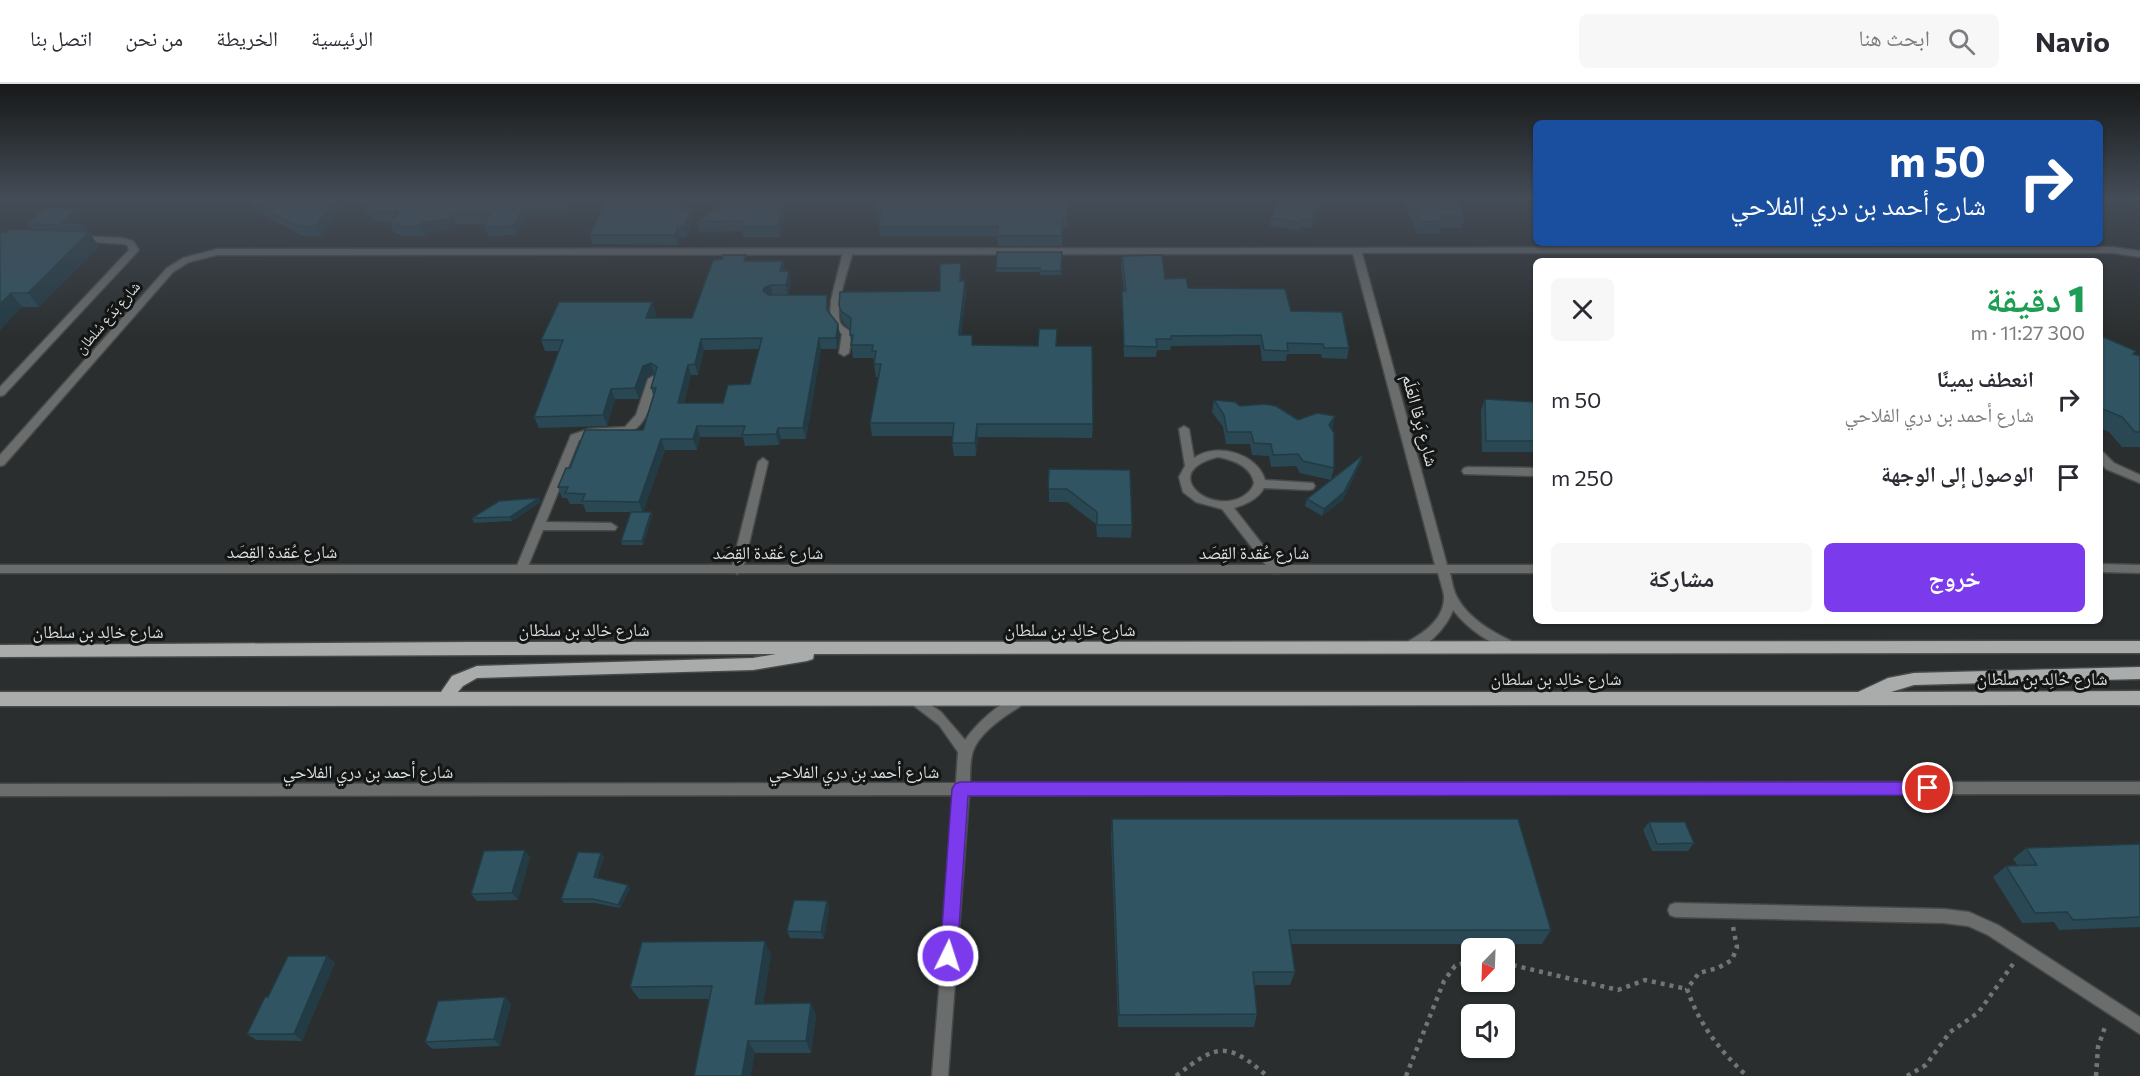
<!DOCTYPE html>
<html lang="ar">
<meta charset="utf-8">
<style>
:root{--surface:#fff;--page:#f7f7f7;--text:#2b2b33;--muted:#7c7c81;--line:#e1e1e2;--accent:#7c3aed}
body{margin:0;font-family:Commissioner,"Noto Naskh Arabic",sans-serif;background:var(--page);color:var(--text);direction:rtl;height:100vh;display:flex;flex-direction:column;font-size:22px;white-space:nowrap}
*{box-sizing:border-box;margin:0}
p{font-size:20px;color:var(--muted)}
.icon{flex:none;width:33px;height:33px;fill:none;stroke:currentColor;stroke-width:2;stroke-linecap:round;stroke-linejoin:round}
.map{position:relative;flex:1;overflow:hidden;direction:ltr}
.drawer{position:absolute;left:1533px;top:174px;width:570px;height:366px;display:flex;flex-direction:column;background:var(--surface);border-radius:9px;box-shadow:0 2px 4px #0004;direction:rtl}
.drawer>*{flex:none}
.hud{position:absolute;left:1533px;top:36px;width:570px;height:126px;border-radius:9px;box-shadow:0 2px 4px #0004;direction:rtl;background:#1a4fa0;color:#fff;overflow:hidden}
.needle{width:39px;rotate:203deg}
.buttons{position:absolute;left:1461px;top:854px;display:grid;gap:12px}
.buttons a{display:grid;place-items:center;width:54px;height:54px;border-radius:9px;background:var(--surface);box-shadow:0 2px 4px #0004;font-size:30px}
.pin{position:absolute;display:grid;place-items:center;width:51px;height:51px;color:#fff;margin:-26px;border:3px solid #fff;border-radius:50%;box-shadow:0 2px 6px #0007}
.me{position:absolute;width:66px;margin:-33px;rotate:4deg;stroke-linejoin:round;filter:drop-shadow(0 0 4px #0008)}
.turn{display:flex;align-items:center;gap:21px;height:126px;padding:0 18px;font-size:27px}
.turn .icon{width:78px;height:78px;stroke-width:2.5}
.turn b{display:block;font-size:42px;line-height:51px}
.round{display:grid;place-items:center;flex:none;width:63px;height:63px;border-radius:9px;background:var(--page)}
.summary{display:flex;align-items:center;justify-content:space-between;height:102px;padding:0 18px}
h1{font-size:36px;font-weight:800;line-height:45px;color:#1e9e55}
.button{display:flex;gap:12px;margin-top:auto;padding:12px 18px}
.button a{flex:1;height:69px;border-radius:9px;background:var(--accent);color:#fff;font-size:24px;font-weight:800;line-height:69px;text-align:center}
.button a+a{background:var(--page);color:var(--text)}
ul{padding:0;list-style:none}
li{display:flex;align-items:center;gap:18px;height:78px;padding:0 18px}
li div{flex:1}
li b{display:block;font-size:22px}
li em{font-style:normal}
header{display:flex;align-items:center;gap:36px;box-sizing:border-box;height:84px;padding:0 30px;background:var(--surface);border-bottom:2px solid var(--line)}
header strong{font-size:28px}
nav{display:flex;gap:33px;margin-inline-start:auto;font-size:21px}
.search{width:420px;height:54px;background:var(--page);display:flex;align-items:center;gap:15px;box-sizing:border-box;padding:0 21px;border-radius:9px;color:var(--muted);font-size:22px}
.map>svg:first-child{display:block}
</style>
<header>
<strong>Navio</strong>
<div class="search"><svg class="icon" aria-label="search" viewBox="0 0 24 24"><circle cx="10" cy="10" r="6"/><path d="M15 15l6 6"/></svg>ابحث هنا</div>
<nav><a>الرئيسية</a><a>الخريطة</a><a>من نحن</a><a>اتصل بنا</a></nav>
</header>
<div class="map">
<svg width="2140" height="992" viewBox="0 0 2140 992">
<rect width="100%" height="100%" fill="#2a2e2e"/>
<g fill="none" stroke-linecap="round" stroke-linejoin="round">
<g stroke="#464a4a" stroke-width="3">
<path id="service" d="M79,152L123,154L133,157L139,166L4,311L0,312V303L129,166L127,161L123,160L76,157L75,155Z
M848,165L853,168C849,182 833,228 841,240C843,243 849,246 852,249L849,269L844,272L839,269L842,250L831,240L830,234L831,216L843,168Z
M653,292L658,295C649,322 648,351 612,352C601,352 590,351 579,356L546,438L611,439L617,443L615,446H543L526,487H518L516,484L571,351L589,345L625,343L636,331L648,295Z
M1184,342L1189,345L1194,374C1216,358 1257,369 1265,396L1313,399L1315,402L1313,405L1309,406L1264,404C1257,416 1246,420 1234,424L1280,483L1282,486L1280,489H1272L1222,425L1196,418L1183,408L1179,393L1185,382L1179,345ZM1218,373C1233,376 1251,382 1254,399C1252,406 1248,409 1242,413C1207,431 1159,387 1218,373Z
M2100,368L2104,369L2114,379L2140,391V399L2106,385L2100,378Z
M763,374L768,378L743,486L737,490L731,486L758,378Z
M1468,383L1536,384V392L1464,390L1462,387L1464,384Z
M1675,819L1944,825L1969,828L1998,841L2140,933V950L1988,851L1968,842L1944,839L1675,833L1670,831L1668,826L1670,821Z"/>
</g>
<g stroke="#464a4a" stroke-width="3">
<path id="minor" d="M2112,163L2140,167V173L2112,169H1362L1447,481H1536V489H1450C1452,497 1453,506 1457,513C1469,536 1496,550 1518,560L1520,563L1518,566L1514,568C1490,560 1469,546 1453,526C1447,543 1422,572 1403,566L1401,563L1403,560C1421,551 1445,536 1444,512C1443,505 1440,497 1438,489H0V481H1435L1353,170L217,171L189,178L173,188L4,381L0,382V371L167,184L183,174L217,165Z
M2100,480L2140,481V489L2100,488Z
M914,609L941,628L965,656C979,636 996,623 1016,611L1021,610L1026,611L1028,615L1026,619C1008,629 976,650 972,671C970,680 970,690 970,699L2140,698V710L969,711L948,992H932L955,711L0,712V700L956,699L958,668L939,641L909,618L907,614L909,610Z"/>
</g>
<g stroke="#464a4a" stroke-width="3">
<path id="primary" d="M2140,557V569L814,570L813,575L807,577L753,586L477,594L463,602L458,608H1858L1888,594L1914,589L2140,583V595L1914,601L1891,608L2140,607V621L0,622V608H441L452,592L477,582L753,574L776,570L0,573V561L469,558Z"/>
</g>
<path stroke="#727575" stroke-width="4.5" stroke-dasharray="4 5" stroke-linecap="butt" d="M1733,843L1737,863L1732,876L1718,884L1699,889L1687,905C1699,940 1720,967 1747,992
M1504,879L1618,906L1645,896L1687,905
M1176,992C1217,960 1227,957 1267,992
M1406,992L1444,897L1455,882L1472,876
M1907,992L1926,981L1950,948L1978,929L2013,880
M2096,992L2098,963L2106,940"/>
<use href="#service" fill="#6b6d6d" fill-rule="evenodd"/>
<use href="#minor" fill="#6b6d6d" fill-rule="evenodd"/>
<use href="#primary" fill="#a9acab" fill-rule="evenodd"/>
</g>
<path fill="#294853" fill-rule="evenodd" d="M348,115L321,152H303L254,126L248,117Z
M352,115H418L419,117H456L576,115L569,129H530L516,151L488,152L484,142L485,140H457L453,145L427,148L425,152H402L400,150H395L390,140L392,138H377Z
M607,115H689L685,125H691L693,135L687,153H681L678,161L593,160L589,151Z
M727,115H783L787,127L780,153H744L742,147L699,148L697,138Z
M877,115H1069L1067,144H1063L1062,162H998L997,152H880L879,142V138H876L874,128Z
M1405,115H1456L1465,132L1462,144H1441L1440,149L1418,150L1404,120Z
M1319,127L1311,145L1300,143L1298,147L1270,142L1271,134Z
M82,132L75,140H82L87,148L99,162L39,223H22L0,246L7,148L31,146L27,140Z
M1062,168L1061,191H1040V188H996V184Z
M1122,172L1165,195L1188,204L1291,227L1349,264L1347,275L1322,274L1321,270H1287L1286,277H1262L1260,261L1171,262L1170,266H1157L1156,273H1124L1122,217V207H1124L1121,182Z
M748,177H783L785,187L791,198L788,211H827L829,228L838,240L840,251L837,265H821L806,355H781L779,361L745,362L743,353H700L697,366H665L643,428H651L652,432L643,461H622L621,457L630,428H586L583,420H570L567,414H562L558,403L570,384L643,346L653,311L651,304L655,290L647,293L639,315H615L607,342L539,344L534,333L559,267H545L541,256L652,218L656,229L654,234H692ZM759,265L750,300L723,319H684L691,291H698L704,266Z
M962,192V197L966,210L961,251L973,261L1057,262L1093,340L1092,354L978,353L976,372H954L952,359L953,352H872L870,339L878,293H876L873,274H853L850,251V245L844,240L841,234L839,221L940,207Z
M2100,253L2136,267L2134,270L2140,272V363H2122L2109,348L2100,344Z
M1485,315L1534,318L1536,317V368H1482L1481,326Z
M1214,316L1333,344L1332,346L1334,384L1331,395L1363,371L1361,378L1343,416L1322,432L1305,422L1307,415L1331,396L1300,389L1296,382L1271,383L1269,372L1252,371L1250,360H1226L1223,343L1212,328Z
M1049,385L1132,441L1131,454L1097,453L1096,440L1067,418H1049Z
M539,414L541,418L512,437L474,439L472,434Z
M1112,735L1551,846L1542,860H1291L1295,888L1290,901H1254L1257,930L1254,943H1118L1111,750Z
M1649,738L1694,759L1688,767H1652L1643,746Z
M2140,760V843L2059,846L2054,838L2022,839L1993,793L2006,782H2018L2013,775L2026,764Z
M601,769L604,773L597,794L628,801L630,805L620,824L595,819H564L561,815Z
M530,773L518,816L477,817L471,810Z
M827,817L829,824L824,855L790,854L787,847Z
M771,870L763,920L811,919L816,932L811,969H755L710,915H639L630,903Z
M327,872L335,879L302,957L256,956L247,950L268,913Z
M505,913L511,920L500,962L432,965L425,958Z"/>
<path fill="#223b44" d="M336,115H348L321,152L316,142Z
M568,115H576L569,129L566,119Z
M682,115H689L681,135L678,125Z
M785,117L787,127L780,153L778,142Z
M527,119L530,129L516,151L512,142Z
M1320,119L1319,127L1311,145L1312,137Z
M77,124L82,132L72,142L62,139Z
M691,125L693,135L687,153L684,143Z
M452,130L457,140L453,145L427,148L425,152L420,142L423,138Z
M82,140L88,147L85,150L80,142Z
M678,143L681,153L678,161L675,151Z
M89,148L99,162L39,223L28,209Z
M783,177L785,188L780,187Z
M961,179L962,192L961,210L960,197Z
M789,187L791,198L788,212L786,201Z
M965,197L966,210L960,261L959,248Z
M771,201L773,212L767,215L763,207L764,204Z
M11,209L22,223L0,246V220Z
M652,218L656,229L649,245L646,234Z
M838,240L840,251L837,265L836,254Z
M819,254L821,265L806,355L803,344Z
M701,255L704,266L698,291L695,280Z
M651,279L654,290L647,293L639,315L635,304L643,282Z
M688,281L691,291L681,330L678,319Z
M611,305L615,315L607,342L603,331Z
M1335,332L1333,344L1326,353L1329,341Z
M977,340L978,353L976,372L975,359Z
M697,342L700,353L697,366L693,355Z
M778,344L781,355L779,361L776,350Z
M661,355L665,366L643,429L639,418Z
M1363,371L1361,378L1343,416L1322,432L1324,425Z
M539,414L541,418L512,437L510,433Z
M651,428L652,432L643,461L642,457Z
M525,766L530,773L518,816L512,809Z
M601,769L604,773L596,797L594,793Z
M628,801L630,805L620,824L618,821Z
M827,817L829,824L824,855L821,848Z
M765,857L771,870L761,932L755,920Z
M327,872L335,879L302,957L294,950Z
M505,913L511,920L500,962L494,955Z
M811,919L816,932L811,969L806,957Z
M748,957L755,969L751,992H742Z"/>
<path fill="#305461" stroke="#223b44" stroke-width="1.5" fill-rule="evenodd" d="M250,115H336L316,142H297L248,117Z
M358,115H412L411,116L456,117L457,115H568L566,119H527L512,142H484L490,130H452L449,135L423,138L420,142L397,143L399,140H390L398,128H372Z
M607,115H682L678,125H691L684,143H678L675,151H589Z
M727,115H780V116L785,117L778,142L741,143L743,137L697,138Z
M877,115H1068L1067,134H1063L1062,152H997L998,142H879L881,128H874Z
M1281,115H1301L1320,119L1312,137L1301,135L1299,139L1271,134Z
M1410,115H1456L1465,132H1441L1443,137L1421,138Z
M44,124H77L62,139L82,140L80,142L27,140Z
M10,145L89,148L28,209H11L0,220V148H7Z
M997,168H1062L1061,187H1040V184H996Z
M723,171H746L744,177H783L780,187H789L786,201H771L764,204L763,207L769,211H827V226L838,240L836,254H819L803,344H778L776,350L742,351L745,342H697L693,355H661L639,418L582,417L585,410L565,409L568,403H558L566,384H570L585,346H643L656,304H651L657,283L651,279L643,282L635,304L611,305L603,331L534,333L563,256H541L559,218H652L646,234H692L713,176L722,175ZM762,254L750,300L728,301L723,319H678L688,281L695,280L701,255Z
M1162,171L1165,195L1186,194L1188,204L1285,205L1291,227L1342,228L1349,264H1324L1323,260L1287,259L1288,267L1264,266L1261,251L1171,252V255H1156L1157,263L1124,262L1122,207H1126L1122,172Z
M961,179L960,197H965L959,248V251H972V261L1038,262L1039,245H1057L1056,262H1092L1093,340H977L975,359H952L954,339H870L881,280H874L876,267H872L873,261H851L853,251H850L851,234L841,227L839,221L840,208L940,207V180Z
M2101,252L2136,267L2133,270L2140,272V348H2135L2122,333L2100,324V253Z
M1485,315L1534,318L1536,317V357H1486Z
M1214,316L1235,318L1240,322L1265,320L1276,322L1298,336L1317,329L1335,332L1329,341L1334,349V384L1303,377L1298,370L1273,371L1271,360L1254,359L1251,348H1227L1224,331Z
M1363,371L1344,408L1324,425L1307,415Z
M1049,385L1130,386L1132,441H1097V428L1067,405H1048Z
M539,414L510,433L472,434L499,417Z
M631,428H651L642,457H621Z
M1112,735H1518L1551,846H1289L1295,888H1253L1257,930L1119,931Z
M1649,738H1685L1694,759L1657,760Z
M2140,760V833L2073,836L2067,828L2035,829L2006,782L2037,781L2026,764Z
M525,766L512,809L471,810L484,767Z
M578,768L601,769L594,793L628,801L618,821L593,815H561Z
M794,816L827,817L821,848L787,847Z
M765,857L755,920L811,919L806,957H748L742,992H694L712,902L630,903L642,858Z
M288,872H327L294,950H247L265,913H268Z
M505,913L494,955L425,958L438,917Z"/>
<linearGradient id="sky" x2="0" y2="1"><stop stop-color="#171919"/><stop offset="0.45" stop-color="#444c57"/><stop offset="1" stop-color="#444c57" stop-opacity="0"/></linearGradient>
<rect width="2140" height="254" fill="url(#sky)"/>
<path fill="#7c3aed" stroke="#51269a" stroke-width="1.5" d="M960,698H1928L1933,700L1936,704L1933,709L1928,711L968,712L957,872L954,878L948,881L942,878L940,872L952,705L955,700Z"/>
<g text-anchor="middle" dominant-baseline="central" stroke-width="6" stroke-linejoin="round" paint-order="stroke">
<g font-size="15" fill="#dcdfdf" stroke="#141616">
<text transform="translate(107 233) rotate(-49)">شارع بَدَع سُلطان</text>
</g>
<g font-size="18" fill="#dcdfdf" stroke="#141616">
<text transform="translate(1421 336) rotate(75)">شارع بَرقا العَلَم</text>
<text x="282" y="467">شارع عُقدة القِصَد</text>
<text x="768" y="468">شارع عُقدة القِصَد</text>
<text x="1254" y="468">شارع عُقدة القِصَد</text>
<text x="584" y="545">شارع خالِد بن سلطان</text>
<text x="1070" y="545">شارع خالِد بن سلطان</text>
<text x="98" y="547">شارع خالِد بن سلطان</text>
<text x="1556" y="594">شارع خالِد بن سلطان</text>
<text x="2042" y="594">شارع خالِد بن سلطان</text>
<text x="368" y="687">شارع أحمد بن دري الفلاحي</text>
<text x="854" y="687">شارع أحمد بن دري الفلاحي</text>
</g>
</g>
</svg>
<div class="buttons">
<a><svg class="needle" viewBox="-14 -14 28 28"><path d="M0-13l5 13h-10z" fill="#e53935"/><path d="M0 13l5-13h-10z" fill="#7c7c81"/></svg></a>
<a><svg class="icon" aria-label="sound" viewBox="0 0 24 24"><path d="M4 9h4l5-4v14l-5-4H4zM17 9q2 3 0 6"/></svg></a>
</div>
<div class="pin" style="left:1928px;top:704px;background:#d93025"><svg class="icon" aria-label="arrive" viewBox="0 0 24 24"><path d="M6 21V4h12l-3 4 3 4H6"/></svg></div>
<svg class="me" style="left:948px;top:872px" viewBox="-20 -20 40 40"><circle r="17" fill="#7c3aed" stroke="#fff" stroke-width="3"/><path d="M0-11L8 9 0 5-8 9z" fill="#fff"/></svg>
<div class="hud">
<div class="turn"><svg class="icon" aria-label="right" viewBox="0 0 24 24"><path d="M7 20v-9h11M14 6l5 5-5 5"/></svg><div><b>50 m</b>شارع أحمد بن دري الفلاحي</div></div>
</div>
<section class="drawer">
<div class="summary"><div><h1>1 دقيقة</h1><p>300 m · 11:27</p></div><a class="round"><svg class="icon" aria-label="close" viewBox="0 0 24 24"><path d="M6 6l12 12M18 6L6 18"/></svg></a></div>
<ul>
<li><svg class="icon" aria-label="right" viewBox="0 0 24 24"><path d="M7 20v-9h11M14 6l5 5-5 5"/></svg><div><b>انعطف يمينًا</b><p>شارع أحمد بن دري الفلاحي</p></div><em>50 m</em></li>
<li><svg class="icon" aria-label="arrive" viewBox="0 0 24 24"><path d="M6 21V4h12l-3 4 3 4H6"/></svg><div><b>الوصول إلى الوجهة</b></div><em>250 m</em></li>
</ul>
<div class="button"><a>خروج</a><a>مشاركة</a></div>
</section>
</div>
